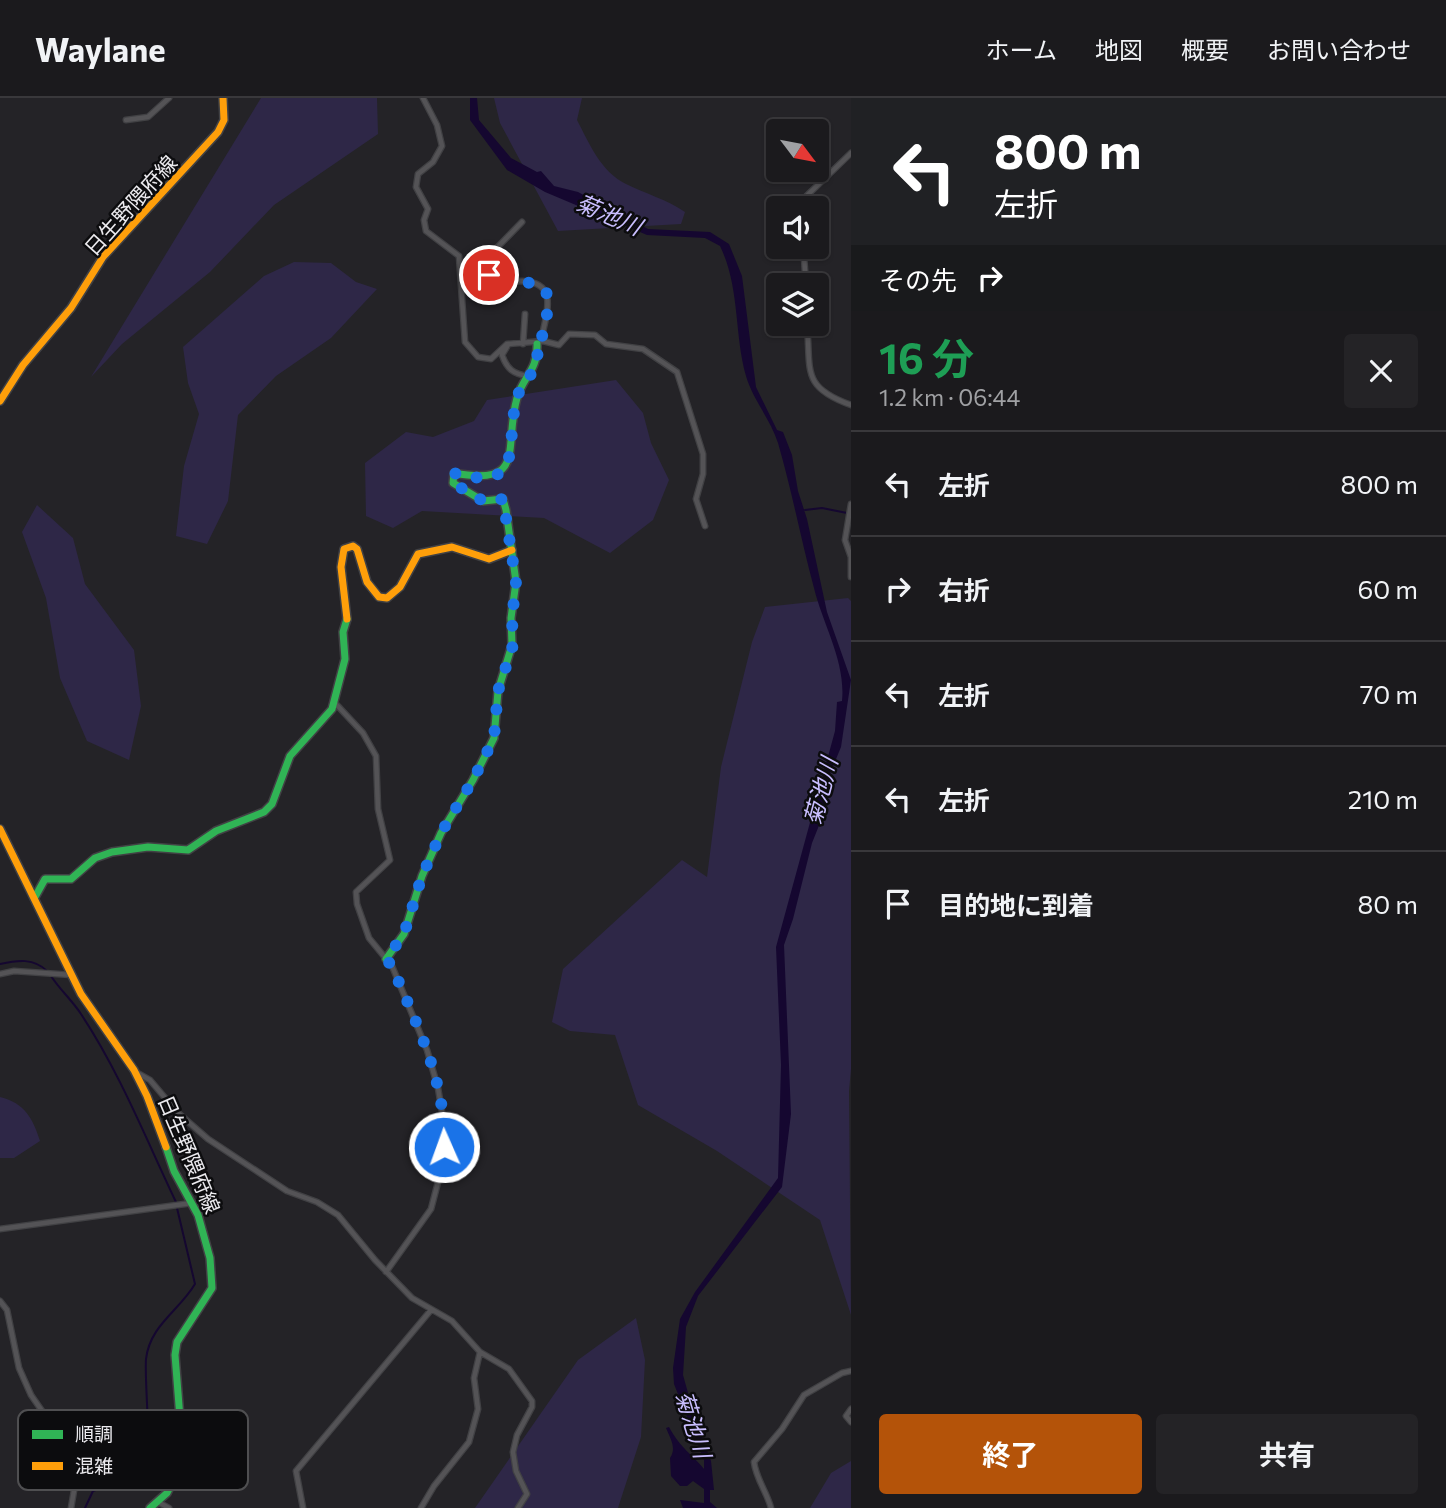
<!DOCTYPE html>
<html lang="ja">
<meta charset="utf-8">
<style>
:root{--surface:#1b1a1d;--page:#242326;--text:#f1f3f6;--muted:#a0a1a4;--line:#39383b;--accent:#b45309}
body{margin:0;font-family:Commissioner,"Noto Sans JP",sans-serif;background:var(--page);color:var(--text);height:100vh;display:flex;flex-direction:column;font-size:26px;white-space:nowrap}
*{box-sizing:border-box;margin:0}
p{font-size:23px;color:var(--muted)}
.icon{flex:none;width:38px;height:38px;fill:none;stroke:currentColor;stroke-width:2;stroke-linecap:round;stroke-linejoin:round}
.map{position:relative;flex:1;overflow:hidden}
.sheet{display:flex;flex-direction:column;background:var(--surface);width:595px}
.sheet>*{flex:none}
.hud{background:#202124;color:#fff;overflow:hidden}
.needle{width:46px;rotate:122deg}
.tools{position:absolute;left:766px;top:21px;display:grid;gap:14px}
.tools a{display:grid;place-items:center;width:63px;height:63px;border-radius:7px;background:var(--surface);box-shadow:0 2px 5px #0004,0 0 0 2px var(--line);font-size:35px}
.pin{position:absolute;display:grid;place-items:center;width:60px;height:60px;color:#fff;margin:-30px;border:4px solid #fff;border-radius:50%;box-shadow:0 2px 7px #0007}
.me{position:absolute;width:77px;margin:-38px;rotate:358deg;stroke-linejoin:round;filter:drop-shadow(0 0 5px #0008)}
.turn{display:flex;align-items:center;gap:24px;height:147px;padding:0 28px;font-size:32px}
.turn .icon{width:91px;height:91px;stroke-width:2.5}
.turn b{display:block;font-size:49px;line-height:60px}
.then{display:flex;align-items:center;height:66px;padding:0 28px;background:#0003;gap:14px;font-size:26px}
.round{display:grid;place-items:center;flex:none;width:74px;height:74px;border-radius:7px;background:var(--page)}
.head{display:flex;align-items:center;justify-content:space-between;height:119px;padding:0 28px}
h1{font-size:42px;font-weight:700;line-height:52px;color:#1e9e55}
.button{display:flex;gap:14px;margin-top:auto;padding:14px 28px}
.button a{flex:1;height:80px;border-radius:7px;background:var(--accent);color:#fff;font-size:28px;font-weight:700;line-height:80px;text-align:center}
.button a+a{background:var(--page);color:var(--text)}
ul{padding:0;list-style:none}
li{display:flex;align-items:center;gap:21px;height:105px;padding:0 28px;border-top:2px solid var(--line)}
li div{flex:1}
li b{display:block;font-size:26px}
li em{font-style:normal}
header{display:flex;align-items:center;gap:42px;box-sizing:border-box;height:98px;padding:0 35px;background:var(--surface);border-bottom:2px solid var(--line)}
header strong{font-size:33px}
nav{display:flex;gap:38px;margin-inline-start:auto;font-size:24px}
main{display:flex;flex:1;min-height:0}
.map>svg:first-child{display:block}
</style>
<header>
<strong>Waylane</strong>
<nav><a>ホーム</a><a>地図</a><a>概要</a><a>お問い合わせ</a></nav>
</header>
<main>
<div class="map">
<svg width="851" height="1410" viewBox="0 0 851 1410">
<rect width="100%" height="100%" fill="#242327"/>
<path fill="#2e2747" d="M261,0H377L378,36L274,107L210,174L122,246L91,279Z
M494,0H582L577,22C589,45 601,74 626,86C646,96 666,101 685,114L681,126L558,133L500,25Z
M294,164L331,165L356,184L377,191L331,240L276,278L238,317L228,403L207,446L176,438L184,368L199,316L188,285L183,249L264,178Z
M616,282L643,315L651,345L669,382L653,422L610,455L544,420L422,413L393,430L366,418L365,365L406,334L433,339L474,323L487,302Z
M37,407L73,440L85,486L134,552L141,608L129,662L87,643L60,580L46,500L22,434Z
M848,500L851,503V971L849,993L851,1217L820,1122L717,1053L638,1007L615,937L570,933L552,924L563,871L682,762L707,779L721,669L752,544L765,509Z
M0,999C25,1005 33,1021 40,1043L14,1060H0Z
M636,1220L645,1262L641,1339L618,1410H475L578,1262Z
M851,1363V1410H810L831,1375Z"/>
<path fill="#150730" d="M470,0H477L479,22L511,60L537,74L541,73L554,88L578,94L648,131L710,134L729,146L742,178L756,289L777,332L783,334L792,357L798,393L807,421L827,514L851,582L841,649L827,683L826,710L812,745L793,821L784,847L791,1016L782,1089L698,1198L686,1229L683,1277L697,1327L711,1363L714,1392H710V1404L717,1410H683L680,1402L704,1405V1391L693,1383L687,1388H680L671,1378L670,1360C677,1350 670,1340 666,1330L669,1329C681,1351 692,1356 704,1371V1362L674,1286L673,1270L680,1221L695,1194L778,1080L781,967L776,849L835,633L837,604L842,603C846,564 823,527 814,490C801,442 792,393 778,345C771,322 753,302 746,278C734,235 740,189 720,148L705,140L647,137L545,94L507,72L470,22Z"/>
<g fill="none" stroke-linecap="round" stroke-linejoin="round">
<path stroke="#150730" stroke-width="2" d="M805,412L822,410L847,415
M0,866C18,862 34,860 47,873
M51,878C60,892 72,902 81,916C120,975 146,1041 176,1104
M85,1410L93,1393C110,1386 130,1399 143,1383C154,1369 144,1286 146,1261C150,1227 179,1213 195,1186L177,1110"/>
<g stroke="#414144" stroke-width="7">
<path id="street" d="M423,0L437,27L442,48L433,64L418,76L416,89L428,111L424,122L426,133L459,158L465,244L478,259L491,261L507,246L543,243L559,247L569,236L595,237L606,246L643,251L677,274L703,356V376L696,401L705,428
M126,22L148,19L169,0
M794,110L851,55
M522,124L484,163L489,177L494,182C503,185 512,183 522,183C561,184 545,219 541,243
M799,149L804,159L806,187
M807,226C811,273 801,289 851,307
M523,246L525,216
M508,247L502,257C507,271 513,276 528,278
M851,406L845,442L851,459V479
M335,605L363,635L376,658L378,711L390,762L356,794L357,806L369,840L392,868L427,952L438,990L445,1032L443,1065L431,1111L386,1174
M0,876L14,873L72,877
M134,973L150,982L177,1014L208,1041L287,1093L317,1104L338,1117L375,1162L412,1200L452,1223L480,1254L509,1271L532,1303V1309L517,1337L513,1354L516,1373L527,1396L518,1410
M0,1131L192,1105
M0,1203L7,1212L19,1270L31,1297L49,1323L71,1343L77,1375L71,1410
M851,1311L846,1318L851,1324
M158,1404L169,1410
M303,1410L296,1373L431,1212
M421,1410L434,1388L469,1344L478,1311L474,1280L480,1254
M771,1410C767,1394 756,1381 754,1364L782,1331L804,1297L842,1275L851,1273"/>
</g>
<g stroke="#414144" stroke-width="10">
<path id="fast" d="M35,799L45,781H71L95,760L112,754L148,749L188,752L216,733L264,714L272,706L290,658L332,611L345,561L343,534L347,521
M386,861L404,836L422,778L441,735L473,682L494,640L498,593L512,547L511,520L516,484L506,412L503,401L483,403L453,385L454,375C528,389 503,350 517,300C523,278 538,273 537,246
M150,1410L167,1395L174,1381L180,1320L175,1257L177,1244L212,1190L210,1160L198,1117L174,1073L166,1049"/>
</g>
<g stroke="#414144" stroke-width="10">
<path id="slow" d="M0,303L23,267L71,210L103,159L218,34L224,22L223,0
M347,521L341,469L344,451L353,448L357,451L367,484L379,499L387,500L400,489L418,456L452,449L489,461L512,452
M0,731L81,896L134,972L147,998L166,1049"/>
</g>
<use href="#street" stroke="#545356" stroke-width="4.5"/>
<use href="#fast" stroke="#30b455" stroke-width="7"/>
<use href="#slow" stroke="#ff9f0a" stroke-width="7"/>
</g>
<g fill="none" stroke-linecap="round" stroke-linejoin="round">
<path stroke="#1a73e8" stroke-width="12" stroke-dasharray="0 21.6" d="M444,1049C447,985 416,925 392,868L386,861L404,836L422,778L441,735L473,682L494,640L498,593L513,547L512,520L516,484L503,401L483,403L453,385L454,375C527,395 504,347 517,300C521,285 535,276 537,262C538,257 537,251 537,246L541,244C543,231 548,218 548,205C550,174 504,190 489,177"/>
</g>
<g text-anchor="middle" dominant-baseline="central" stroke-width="5" stroke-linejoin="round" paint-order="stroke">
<g font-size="21" fill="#ebeaee" stroke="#0c0c0e">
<text transform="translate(130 107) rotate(-48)">日生野隈府線</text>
<text transform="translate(190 1056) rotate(67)">日生野隈府線</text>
</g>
<g font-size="23" font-style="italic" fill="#c9beff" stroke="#0c0c0e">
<text transform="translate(609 116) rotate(23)">菊池川</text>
<text transform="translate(820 693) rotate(-75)">菊池川</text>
<text transform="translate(694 1326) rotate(73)">菊池川</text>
</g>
</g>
<rect x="18" y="1312" width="230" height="80" rx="10" fill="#0c0c0e" stroke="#4f4f51" stroke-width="2"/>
<rect x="32" y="1332" width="31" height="9" fill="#30b455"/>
<rect x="32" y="1364" width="31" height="8" fill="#ff9f0a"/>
<g font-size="19" fill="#ebeaee">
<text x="75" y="1343">順調</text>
<text x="75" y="1375">混雑</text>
</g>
</svg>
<div class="tools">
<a><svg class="needle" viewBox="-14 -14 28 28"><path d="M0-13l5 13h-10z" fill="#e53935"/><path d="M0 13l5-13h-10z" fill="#a0a1a4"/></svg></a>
<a><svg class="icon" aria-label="sound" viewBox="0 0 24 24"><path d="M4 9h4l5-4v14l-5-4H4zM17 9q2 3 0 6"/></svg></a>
<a><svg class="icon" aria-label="layers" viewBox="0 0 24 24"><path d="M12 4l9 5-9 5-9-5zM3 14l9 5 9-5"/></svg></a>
</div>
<div class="pin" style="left:489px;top:177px;background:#d93025"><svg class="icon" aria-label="arrive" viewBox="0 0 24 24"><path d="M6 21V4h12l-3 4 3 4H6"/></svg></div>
<svg class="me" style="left:444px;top:1049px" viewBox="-20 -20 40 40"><circle r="17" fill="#1a73e8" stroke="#fff" stroke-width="3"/><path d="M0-11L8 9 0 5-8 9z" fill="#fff"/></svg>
</div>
<section class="sheet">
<div class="hud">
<div class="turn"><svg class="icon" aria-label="left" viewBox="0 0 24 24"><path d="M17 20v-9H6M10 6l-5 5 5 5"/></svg><div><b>800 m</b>左折</div></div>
<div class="then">その先<svg class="icon" aria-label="right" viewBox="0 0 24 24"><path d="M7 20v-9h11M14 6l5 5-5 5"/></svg></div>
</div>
<div class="head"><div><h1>16 分</h1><p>1.2 km · 06:44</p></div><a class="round"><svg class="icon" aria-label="close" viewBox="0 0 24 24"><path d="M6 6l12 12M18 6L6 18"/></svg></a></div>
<ul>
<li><svg class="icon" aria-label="left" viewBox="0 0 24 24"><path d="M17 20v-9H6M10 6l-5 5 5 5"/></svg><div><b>左折</b></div><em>800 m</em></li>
<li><svg class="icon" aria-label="right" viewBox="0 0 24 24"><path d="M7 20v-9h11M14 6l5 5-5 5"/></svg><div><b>右折</b></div><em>60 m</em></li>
<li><svg class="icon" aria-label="left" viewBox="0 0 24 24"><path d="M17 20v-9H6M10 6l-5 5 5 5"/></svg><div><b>左折</b></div><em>70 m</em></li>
<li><svg class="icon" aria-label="left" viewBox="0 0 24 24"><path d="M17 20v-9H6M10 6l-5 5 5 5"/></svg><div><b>左折</b></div><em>210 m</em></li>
<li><svg class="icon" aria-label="arrive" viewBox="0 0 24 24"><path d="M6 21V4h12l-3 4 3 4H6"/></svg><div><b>目的地に到着</b></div><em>80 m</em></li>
</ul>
<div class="button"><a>終了</a><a>共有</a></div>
</section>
</main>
